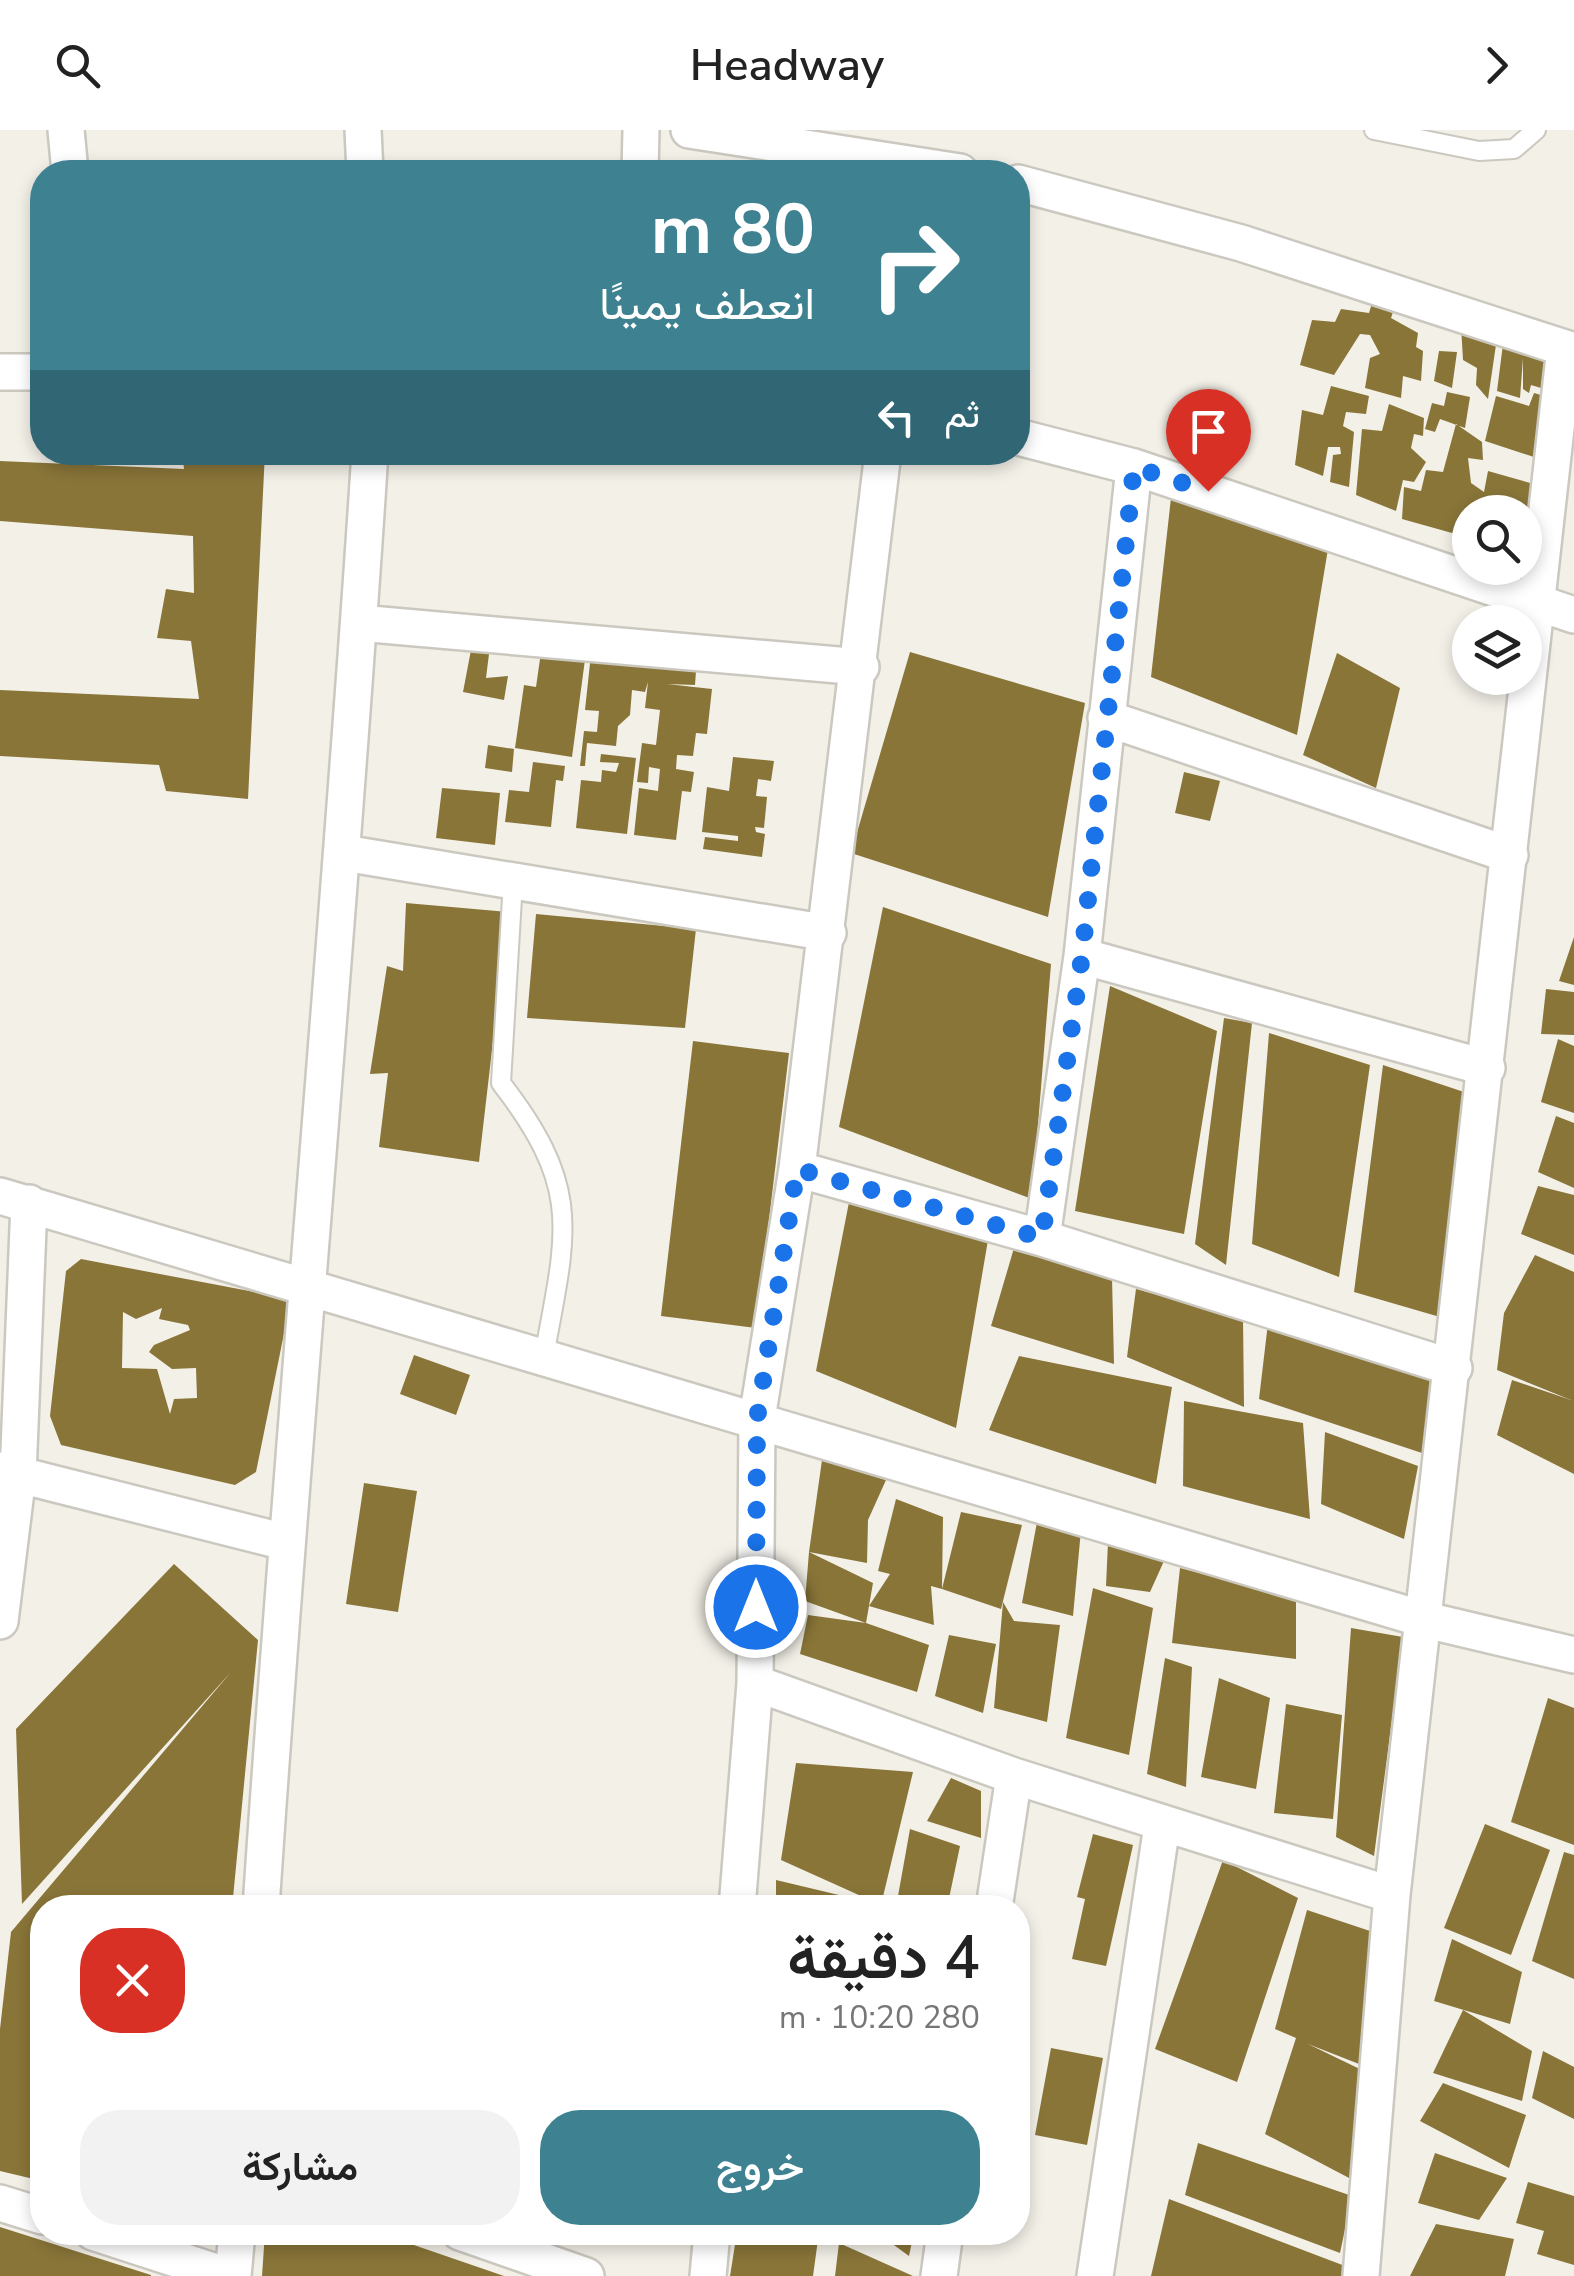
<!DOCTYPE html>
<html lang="ar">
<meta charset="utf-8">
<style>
:root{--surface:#fff;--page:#f2f2f2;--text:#222;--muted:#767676;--accent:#3e8191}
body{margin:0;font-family:"Nunito Sans",Vazirmatn,sans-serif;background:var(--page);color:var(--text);direction:rtl;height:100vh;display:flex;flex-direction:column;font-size:38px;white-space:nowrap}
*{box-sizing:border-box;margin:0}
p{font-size:32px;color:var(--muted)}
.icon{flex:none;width:55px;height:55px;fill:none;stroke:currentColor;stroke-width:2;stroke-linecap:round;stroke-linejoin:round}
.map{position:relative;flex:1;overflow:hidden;direction:ltr}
.sheet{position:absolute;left:30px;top:1765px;width:1000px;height:350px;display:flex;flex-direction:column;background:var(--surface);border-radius:40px;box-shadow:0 5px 15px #0003;direction:rtl}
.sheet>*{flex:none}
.banner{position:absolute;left:30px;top:30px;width:1000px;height:305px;border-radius:40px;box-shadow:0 5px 15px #0003;direction:rtl;background:#3e8191;color:#fff;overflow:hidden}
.buttons{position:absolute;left:1452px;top:365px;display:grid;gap:20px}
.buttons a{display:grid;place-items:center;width:90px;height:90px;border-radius:50%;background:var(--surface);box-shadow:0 5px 15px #0003;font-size:50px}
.pin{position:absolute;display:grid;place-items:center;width:85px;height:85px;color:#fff;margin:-102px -42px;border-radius:50% 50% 50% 0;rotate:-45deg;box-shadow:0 0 10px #0007}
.pin .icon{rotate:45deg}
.me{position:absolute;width:110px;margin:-55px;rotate:0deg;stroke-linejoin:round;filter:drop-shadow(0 0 8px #0008)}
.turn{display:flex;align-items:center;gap:35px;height:210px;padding:0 50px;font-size:45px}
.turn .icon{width:130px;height:130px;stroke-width:2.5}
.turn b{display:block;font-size:70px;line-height:85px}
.then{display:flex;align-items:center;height:95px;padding:0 50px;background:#0003;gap:20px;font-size:38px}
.round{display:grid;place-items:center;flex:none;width:105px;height:105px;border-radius:40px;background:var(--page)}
.overview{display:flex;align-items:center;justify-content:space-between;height:170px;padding:0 50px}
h1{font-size:60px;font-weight:600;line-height:75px}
.cta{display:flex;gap:20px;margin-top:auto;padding:20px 50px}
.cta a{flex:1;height:115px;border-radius:40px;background:var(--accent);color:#fff;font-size:40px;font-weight:600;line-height:115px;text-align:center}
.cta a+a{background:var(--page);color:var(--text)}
header{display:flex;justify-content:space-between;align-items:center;height:130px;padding:0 50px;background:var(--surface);font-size:45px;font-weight:600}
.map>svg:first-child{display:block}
</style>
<header><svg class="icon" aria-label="forward" viewBox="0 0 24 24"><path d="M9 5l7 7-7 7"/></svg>Headway<svg class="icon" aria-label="search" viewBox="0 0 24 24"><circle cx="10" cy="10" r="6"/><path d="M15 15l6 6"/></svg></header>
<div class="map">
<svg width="1574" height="2146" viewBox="0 0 1574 2146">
<rect width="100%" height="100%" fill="#f3f0e8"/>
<path fill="#897538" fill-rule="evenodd" d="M1372,173H1396L1391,188L1418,203L1416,217L1423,221L1421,251L1403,246L1401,268L1365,258L1370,228L1380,224L1370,205L1360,204L1334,245L1300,235L1312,190L1335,192L1341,179L1369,183Z
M1461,196L1497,208L1488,269L1476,255L1477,238L1463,230Z
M1503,214L1560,229L1561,264L1531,255L1529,263L1523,259V228L1520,268L1497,261Z
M1439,221L1457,222L1452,258L1434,251Z
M1331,256L1369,266L1366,284L1346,282L1343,296L1354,302L1349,357L1330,352L1333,325L1341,324L1340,317H1328L1323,346L1295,335L1302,280L1323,285Z
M1447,262L1470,267L1465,298L1440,289L1435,302L1425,299L1432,273L1444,276Z
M1534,263L1555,269L1537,328L1485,311L1496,266L1529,276Z
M1389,274L1424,288L1423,306L1414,304L1411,318L1426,332L1414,352L1403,350L1396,381L1356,365L1362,299L1382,301Z
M1456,294L1482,312L1483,330L1468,328L1471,353L1484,362L1488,341L1537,355L1526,396L1525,382L1480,380L1470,382V388L1452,403L1402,389L1404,357L1421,361L1426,340L1443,342Z
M182,322H265L248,669L166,661L159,635L0,626V560L199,569L191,511L157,508L166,459L194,463L193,406L0,391V331L184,339Z
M1172,359L1328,419L1297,605L1151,547Z
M542,515L586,522L572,627L515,618L524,555L536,557Z
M471,520L489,524L486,548L508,546L504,570L463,562Z
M910,522L1085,573L1048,787L851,723Z
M1337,523L1400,558L1376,658L1303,625Z
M591,524L696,541L695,555L667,554L712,559L707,604L696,603L693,626L677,625L676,639L694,642L691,662L682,661L676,710L634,705L639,658L658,661L660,639L649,637L648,653L637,652L642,613L656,615L660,580L645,578L648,552L645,562L632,560L630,585L618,596L616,616L587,613L585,636H580L584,601L597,602L599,581L585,580Z
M488,615L514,619L512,642L485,638Z
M601,624L636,628L627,704L576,698L581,650L601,652L602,640L616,642L619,633L600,632Z
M733,627L774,631L771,651L758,649L756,666L767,667L764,698L755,697L756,702L765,704L762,727L703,719L705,707L738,711V706L702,702L707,657L729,661Z
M533,632L565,636L563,651L556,650L551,697L505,692L509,660L529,662Z
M1184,642L1220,651L1210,691L1175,683Z
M442,658L500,663L495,715L436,708Z
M406,773L508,782L479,1032L379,1017L388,943L370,944L387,836L403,841Z
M883,777L1051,834L1032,1069L839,997Z
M536,784L696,799L685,898L527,888Z
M1574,807V855L1559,851Z
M1110,856L1217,901L1184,1104L1075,1081Z
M1546,859L1574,862V905L1541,904Z
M1224,888L1252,893L1226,1135L1195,1114Z
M1269,903L1370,935L1339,1147L1252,1114Z
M1558,909L1574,916V983L1541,972Z
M693,911L789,923L756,1198L661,1186Z
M1383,935L1470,964L1440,1187L1354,1162Z
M1556,986L1574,993V1058L1538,1042Z
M1538,1056L1574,1065V1125L1521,1104Z
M851,1062L988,1110L956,1298L816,1241Z
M1014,1118L1112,1147L1114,1234L991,1196Z
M1535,1125L1574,1142V1344L1497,1305L1512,1250L1571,1270L1497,1240L1504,1183Z
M81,1129L291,1169L256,1342L235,1355L61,1315L50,1286L66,1141ZM162,1178L159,1189L188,1195L190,1200L154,1215L149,1222L172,1239L196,1238L197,1268L174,1269L170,1284L157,1239L122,1238L123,1182L136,1189Z
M1136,1159L1243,1188L1244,1277L1127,1227Z
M1268,1193L1434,1246L1425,1324L1259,1269Z
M414,1225L470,1245L456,1285L400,1264Z
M1019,1226L1172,1257L1156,1354L989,1300Z
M1184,1271L1303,1293L1310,1389L1183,1356Z
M1325,1302L1418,1336L1404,1409L1321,1374Z
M822,1330L886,1350L868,1390L867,1433L809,1422Z
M364,1353L417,1361L398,1482L346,1474Z
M896,1369L943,1387L942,1459L931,1456L934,1495L869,1476L890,1444L878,1441Z
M961,1382L1022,1395L1001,1479L942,1459Z
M1037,1392L1081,1400L1073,1486L1022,1473Z
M1108,1412L1164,1431L1150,1462L1106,1456Z
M809,1422L873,1453L866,1493L805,1471Z
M174,1434L258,1510L232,1778H42V2051L0,2041V1899L11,1802L231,1542L22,1774L16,1599Z
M1180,1438L1296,1468V1529L1172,1513Z
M1093,1458L1153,1478L1129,1625L1066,1608Z
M1003,1472L1014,1491L1060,1495L1047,1592L994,1578Z
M808,1485L866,1493L929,1515L917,1562L800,1524Z
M1351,1498L1403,1507L1374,1726L1336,1707Z
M949,1505L996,1514L983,1583L935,1566Z
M1165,1528L1192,1537L1186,1657L1147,1644Z
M1219,1548L1270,1568L1256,1659L1201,1647Z
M1548,1568L1574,1578V1715L1511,1692Z
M1286,1574L1342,1585L1333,1689L1274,1683Z
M796,1633L913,1642L881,1775L781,1730Z
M951,1648L981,1661V1708L927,1691Z
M1485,1694L1550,1720L1511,1825L1444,1798Z
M910,1699L960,1716L947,1778H912L898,1766Z
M1093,1704L1133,1715L1106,1836L1072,1829L1085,1769L1077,1767Z
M1564,1722L1574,1725V1849L1532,1831Z
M1223,1730L1298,1768L1237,1952L1155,1919Z
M776,1750L885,1776V1778H776Z
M1307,1780L1370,1801L1359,1934L1308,1914L1366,1942L1351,2049L1265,2004L1296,1908L1275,1899Z
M1452,1809L1522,1842L1510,1894L1434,1871Z
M1463,1880L1532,1921L1522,1971L1433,1943Z
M1051,1918L1103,1928L1087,2015L1035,2005Z
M1543,1921L1574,1937V1989L1532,1968Z
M1443,1953L1526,1985L1509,2038L1420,1991Z
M1198,2013L1352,2066L1340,2123L1185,2065Z
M1435,2023L1507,2048L1479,2090L1418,2073Z
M1528,2052L1574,2066V2135L1537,2124L1544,2101L1516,2093Z
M1169,2069L1345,2136L1343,2146H1151Z
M1436,2094L1514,2109L1505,2146H1410Z
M0,2097L151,2145V2146H0Z
M265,2102H376L504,2146H262Z
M737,2102H819L813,2146H730Z
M876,2102H914L909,2126Z
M839,2113L913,2146H835Z"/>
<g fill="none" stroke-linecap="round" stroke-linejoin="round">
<g stroke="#cbc8c0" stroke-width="22">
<path id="service" d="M1374,0L1479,21L1514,19L1536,0
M513,751L501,953C583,1059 567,1101 544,1226"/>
</g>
<g stroke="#cbc8c0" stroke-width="40">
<path id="minor" d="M66,0L70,42
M363,0L365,42
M689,0L960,42
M640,42L641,0
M1018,53L1241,113L1574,221
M0,242H42
M1018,307L1134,337L1574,485
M359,493L861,537
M1106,588L1510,725
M344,723L828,803
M1082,826L1487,938
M797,1039L1042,1108L1454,1238
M0,1066L1426,1490L1574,1525
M1042,1108L1082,826L1134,337
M0,1340L285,1412
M0,1491L18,1345L29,1073
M755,1553L1014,1646L1392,1765
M261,1778C293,1292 339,808 370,322
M737,1778L755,1553L757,1289L797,1039L883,322
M994,1778L1014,1646
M0,2073L42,2086
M93,2102L228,2146
M460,2102L586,2146
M233,2146L237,2102
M708,2146L712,2102
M939,2146L945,2102
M1095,2146L1162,1695
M1361,2146L1392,1765L1565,218"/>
</g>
<use href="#service" stroke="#fff" stroke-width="18"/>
<use href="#minor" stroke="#fff" stroke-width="35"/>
</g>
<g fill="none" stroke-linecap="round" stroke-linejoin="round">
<path stroke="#1a73e8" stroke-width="18" stroke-dasharray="0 32.4" d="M756,1477L757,1289L797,1039L1042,1108L1082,826L1134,337L1208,361"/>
</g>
</svg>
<div class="buttons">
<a><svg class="icon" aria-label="search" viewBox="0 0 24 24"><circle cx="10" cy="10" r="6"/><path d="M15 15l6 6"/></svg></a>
<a><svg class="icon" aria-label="layers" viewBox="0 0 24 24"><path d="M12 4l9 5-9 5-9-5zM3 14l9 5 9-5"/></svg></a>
</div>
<div class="pin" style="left:1208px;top:361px;background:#d93025"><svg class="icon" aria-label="arrive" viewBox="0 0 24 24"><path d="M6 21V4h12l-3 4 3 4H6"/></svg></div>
<svg class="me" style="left:756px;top:1477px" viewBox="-20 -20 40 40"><circle r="17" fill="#1a73e8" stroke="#fff" stroke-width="3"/><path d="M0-11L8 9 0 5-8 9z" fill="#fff"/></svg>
<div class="banner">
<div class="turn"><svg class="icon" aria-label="right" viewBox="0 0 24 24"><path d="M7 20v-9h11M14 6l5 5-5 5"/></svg><div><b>80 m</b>انعطف يمينًا</div></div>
<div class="then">ثم<svg class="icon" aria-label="left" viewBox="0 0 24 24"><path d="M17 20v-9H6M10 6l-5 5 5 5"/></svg></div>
</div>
<section class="sheet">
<div class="overview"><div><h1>4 دقيقة</h1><p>280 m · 10:20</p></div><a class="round" style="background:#d93025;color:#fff"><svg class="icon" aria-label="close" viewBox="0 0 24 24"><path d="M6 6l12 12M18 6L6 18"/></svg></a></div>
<div class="cta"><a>خروج</a><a>مشاركة</a></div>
</section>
</div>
